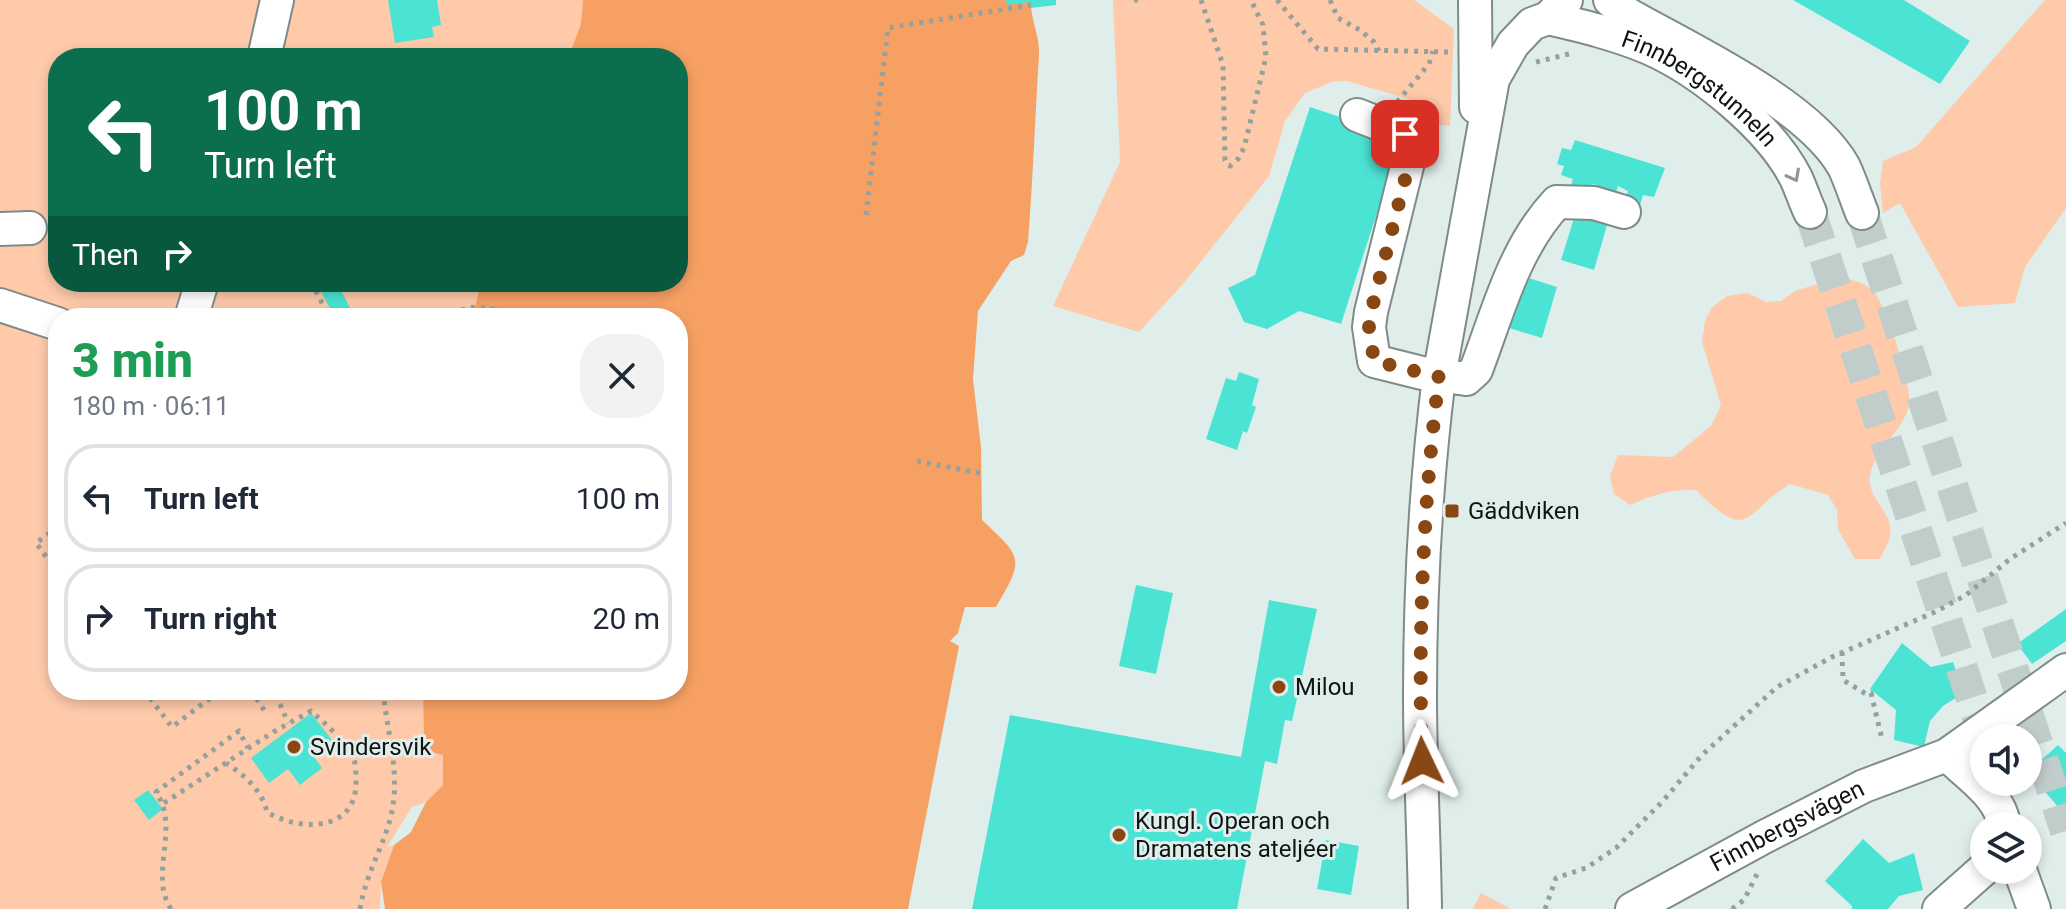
<!DOCTYPE html>
<meta charset="utf-8">
<style>
:root{--surface:#fff;--page:#f2f2f3;--text:#1f2937;--muted:#747a83;--line:#e0e1e3}
body{margin:0;font-family:Roboto,sans-serif;background:var(--page);color:var(--text);height:100vh;display:flex;flex-direction:column;font-size:30px;white-space:nowrap}
*{box-sizing:border-box;margin:0}
p{font-size:26px;color:var(--muted)}
.icon{flex:none;width:44px;height:44px;fill:none;stroke:currentColor;stroke-width:2;stroke-linecap:round;stroke-linejoin:round}
.map{position:relative;flex:1;overflow:hidden}
.details{position:absolute;left:48px;top:308px;width:640px;height:392px;display:flex;flex-direction:column;background:var(--surface);border-radius:32px;box-shadow:0 4px 12px #0003}
.details>*{flex:none}
.guide{position:absolute;left:48px;top:48px;width:640px;height:244px;border-radius:32px;box-shadow:0 4px 12px #0003;background:#0b6e4f;color:#fff;overflow:hidden}
.buttons{position:absolute;left:1970px;top:724px;display:grid;gap:16px}
.buttons a{display:grid;place-items:center;width:72px;height:72px;border-radius:50%;background:var(--surface);box-shadow:0 4px 12px #0003;font-size:40px}
.pin{position:absolute;display:grid;place-items:center;width:68px;height:68px;color:#fff;margin:-34px;border-radius:16px;box-shadow:0 4px 12px #0006}
.me{position:absolute;width:88px;margin:-44px;rotate:358deg;stroke-linejoin:round;filter:drop-shadow(0 0 6px #0008)}
.turn{display:flex;align-items:center;gap:28px;height:168px;padding:0 24px;font-size:36px}
.turn .icon{width:104px;height:104px;stroke-width:2.5}
.turn b{display:block;font-size:56px;line-height:68px}
.then{display:flex;align-items:center;height:76px;padding:0 24px;background:#0003;gap:16px;font-size:30px}
.round{display:grid;place-items:center;flex:none;width:84px;height:84px;border-radius:32px;background:var(--page)}
.headline{display:flex;align-items:center;justify-content:space-between;height:136px;padding:0 24px}
h1{font-size:48px;font-weight:800;line-height:60px;color:#1e9e55}
ul{padding:0;list-style:none}
li{display:flex;align-items:center;gap:24px;height:108px;margin:0 16px 12px;padding:0 8px;border:4px solid var(--line);border-radius:32px}
li div{flex:1}
li b{display:block;font-size:30px}
li em{font-style:normal}
.map>svg:first-child{display:block}
</style>
<div class="map">
<svg width="2066" height="909" viewBox="0 0 2066 909">
<rect width="100%" height="100%" fill="#e0eeeb"/>
<path fill="#fecaaa" d="M0,0H583L581,24L568,58H58V282H481L475,307L469,318H58V690H423L424,750L443,755V785L426,802L412,807L387,847L394,845L381,882L380,909H0Z
M1113,0H1414L1454,29L1450,126L1430,124L1423,109L1409,99L1347,81L1332,82L1305,93L1285,121L1269,176L1183,284L1139,332L1053,306L1120,162Z
M2045,0H2066V208L2025,267L2015,303L1958,307L1900,203L1883,213L1880,183L1883,161L1916,147Z
M1840,277C1853,280 1864,282 1873,291C1886,303 1914,390 1909,406C1902,433 1876,447 1870,475C1866,499 1894,511 1890,536C1889,543 1883,552 1880,559H1855L1838,529L1837,510L1828,495L1790,484C1742,514 1750,544 1696,490C1671,489 1652,495 1630,505L1614,494L1610,476L1618,455L1673,457L1711,426L1721,405L1702,342L1705,321L1712,307L1727,296L1748,293L1766,302L1781,301L1795,291Z
M1481,893L1511,909H1473Z"/>
<path fill="#f7a064" d="M583,0H1031C1030,19 1040,35 1039,55C1035,117 1033,180 1028,242L1024,255L1011,261L978,311L973,379L981,447L982,520C1021,557 1026,557 996,607H965L958,633L950,641L959,646L908,909H385L381,882L394,845L411,832L426,802L443,785V755L424,750L423,690H678V318H469L475,307L481,282H678V58H568L581,24Z"/>
<path fill="#4be4d4" d="M388,0H437L441,25L432,27L434,37L395,43Z
M1006,0H1056V5L1031,8L1030,2L1007,5Z
M1793,0H1904L1970,41L1940,84Z
M1310,107L1346,119L1344,127L1399,145L1341,324L1299,311L1267,329L1244,322L1228,288L1255,275Z
M1575,140L1665,168L1654,197L1643,195L1640,205L1625,200L1628,191L1618,186L1616,193L1593,184L1591,194L1570,188L1573,179L1561,175L1564,166L1557,164L1562,148L1571,150Z
M1576,212L1608,222L1594,270L1561,260Z
M1519,275L1557,287L1542,338L1509,328L1520,294Z
M316,282H337L353,314L346,318H335Z
M1239,372L1259,379L1252,405L1256,407L1247,433L1243,431L1237,450L1206,439L1226,378L1236,381Z
M1136,585L1173,593L1156,674L1119,666Z
M1269,600L1317,609L1292,721L1285,720L1277,764L1265,761L1237,909H972L1010,715L1241,757Z
M2066,609V641L2032,664L2017,644Z
M1902,643L1931,667L1953,662L1964,693L1943,706L1930,721L1924,747L1894,740L1896,710L1870,689Z
M311,713L332,740L312,754L322,768L300,785L288,769L269,783L251,758Z
M2058,745L2066,753V816L2028,772Z
M148,790L163,809L149,820L134,800Z
M1863,839L1889,863L1914,853L1923,890L1899,896L1888,909H1852V906L1825,881Z
M1326,840L1359,846L1351,895L1317,889Z"/>
<g fill="none" stroke-linecap="round" stroke-linejoin="round">
<path stroke="#c1cdcb" stroke-width="32" stroke-dasharray="32 16" stroke-linecap="butt" d="M1810,212L1985,738
M1862,213L2066,831"/>
<g stroke="#7f8b89" stroke-width="36">
<g id="minor">
<path d="M1475,0L1476,107"/>
<path d="M1610,0L1629,15C1691,50 1810,105 1844,167C1851,182 1856,198 1862,213"/>
<path id="s1" d="M1548,18C1582,26 1616,34 1649,48C1701,71 1770,127 1796,178C1801,189 1805,201 1810,212"/>
<path d="M264,58L277,0"/>
<path d="M1357,115L1405,134L1413,142L1371,312L1369,327L1374,361L1422,373L1466,379L1476,370C1498,312 1514,248 1557,202L1594,203L1624,212"/>
<path d="M0,229L30,228"/>
<path d="M0,305L58,324"/>
<path d="M191,318L202,282"/>
<path d="M1947,755C1967,774 2002,797 2004,826"/>
<path d="M2020,870L2034,909"/>
<path d="M1425,909C1424,838 1420,766 1420,694C1420,588 1426,482 1439,377L1493,79L1513,44L1532,24L1548,18L1566,0"/>
<path id="s2" d="M1632,909L1764,837L1864,786L1947,755L2066,670"/>
<path d="M1939,909L1984,869"/>
</g>
</g>
<path stroke="#96a19e" stroke-width="5" stroke-dasharray="4 6" stroke-linecap="butt" d="M1134,0H1142
M1201,0L1223,65L1225,160L1230,166L1238,159L1244,148L1266,57L1263,25L1251,0
M1277,0L1318,49L1448,52
M1330,0L1338,18L1360,30L1374,42L1379,51
M1536,62L1569,54
M1397,102L1429,64L1433,51
M866,215L888,28L1031,5
M311,282L330,318
M422,318L475,307L510,311
M917,461L980,473
M58,527L36,543L58,573
M1842,652L1843,680L1866,694L1871,693L1882,739
M144,690L172,727L221,690
M251,690L266,713
M280,704L288,723
M164,803L275,731L311,711C323,722 347,742 353,757C356,763 356,774 356,781C357,832 300,832 267,812C262,790 244,775 226,763
M171,909C148,874 181,828 156,792L239,731L248,748
M360,909C365,877 381,851 390,820C402,775 387,735 383,690
M1545,909L1556,878L1586,868L1616,848L1662,802L1702,755L1777,687L1832,657L1937,611L1966,595L2010,559L2066,523
M1732,909L1744,900L1758,872"/>
<use href="#minor" stroke="#fff" stroke-width="32"/>
</g>
<defs><path id="oneway-chevron" d="M-2-3.5L2.5 0L-2 3.5" fill="none" stroke-width="1.6" stroke-linecap="round" stroke-linejoin="round" transform="scale(2)"/></defs>
<use stroke="#939695" href="#oneway-chevron" transform="translate(1794 176) rotate(62)"/>
<g fill="none" stroke-linecap="round" stroke-linejoin="round">
<path stroke="#894813" stroke-width="14" stroke-dasharray="0 25.2" d="M1405,134L1413,142L1411,156L1371,312L1369,327L1374,361L1439,377C1423,504 1418,632 1422,761"/>
</g>
<g fill="#894813" stroke="#e0eeeb" stroke-width="3">
<rect x="1444" y="503" width="16" height="16" rx="4"/>
<circle cx="1279" cy="687" r="8"/>
<circle cx="294" cy="747" r="8"/>
<circle cx="1119" cy="835" r="8"/>
</g>
<g text-anchor="middle" dominant-baseline="central" stroke-width="6" stroke-linejoin="round" paint-order="stroke">
<g font-size="24" fill="#101514" stroke="#e0eeeb">
<text stroke="none"><textPath href="#s1" startOffset="170">Finnbergstunneln</textPath></text>
<text stroke="none"><textPath href="#s2" startOffset="176">Finnbergsvägen</textPath></text>
</g>
<g font-size="24" fill="#101514" stroke="#e0eeeb" text-anchor="start">
<text x="1468" y="511">Gäddviken</text>
<text x="1295" y="687">Milou</text>
<text x="310" y="747">Svindersvik</text>
<text x="1135" y="821">Kungl. Operan och<tspan x="1135" dy="28">Dramatens ateljéer</tspan></text>
</g>
</g>
</svg>
<div class="buttons">
<a><svg class="icon" aria-label="sound" viewBox="0 0 24 24"><path d="M4 9h4l5-4v14l-5-4H4zM17 9q2 3 0 6"/></svg></a>
<a><svg class="icon" aria-label="layers" viewBox="0 0 24 24"><path d="M12 4l9 5-9 5-9-5zM3 14l9 5 9-5"/></svg></a>
</div>
<div class="pin" style="left:1405px;top:134px;background:#d93025"><svg class="icon" aria-label="arrive" viewBox="0 0 24 24"><path d="M6 21V4h12l-3 4 3 4H6"/></svg></div>
<svg class="me" style="left:1422px;top:761px" viewBox="-20 -20 40 40"><path d="M0-17L14 15 0 8-14 15z" fill="#894813" stroke="#fff" stroke-width="4"/></svg>
<div class="guide">
<div class="turn"><svg class="icon" aria-label="left" viewBox="0 0 24 24"><path d="M17 20v-9H6M10 6l-5 5 5 5"/></svg><div><b>100 m</b>Turn left</div></div>
<div class="then">Then<svg class="icon" aria-label="right" viewBox="0 0 24 24"><path d="M7 20v-9h11M14 6l5 5-5 5"/></svg></div>
</div>
<section class="details">
<div class="headline"><div><h1>3 min</h1><p>180 m · 06:11</p></div><a class="round"><svg class="icon" aria-label="close" viewBox="0 0 24 24"><path d="M6 6l12 12M18 6L6 18"/></svg></a></div>
<ul>
<li><svg class="icon" aria-label="left" viewBox="0 0 24 24"><path d="M17 20v-9H6M10 6l-5 5 5 5"/></svg><div><b>Turn left</b></div><em>100 m</em></li>
<li><svg class="icon" aria-label="right" viewBox="0 0 24 24"><path d="M7 20v-9h11M14 6l5 5-5 5"/></svg><div><b>Turn right</b></div><em>20 m</em></li>
</ul>
</section>
</div>
